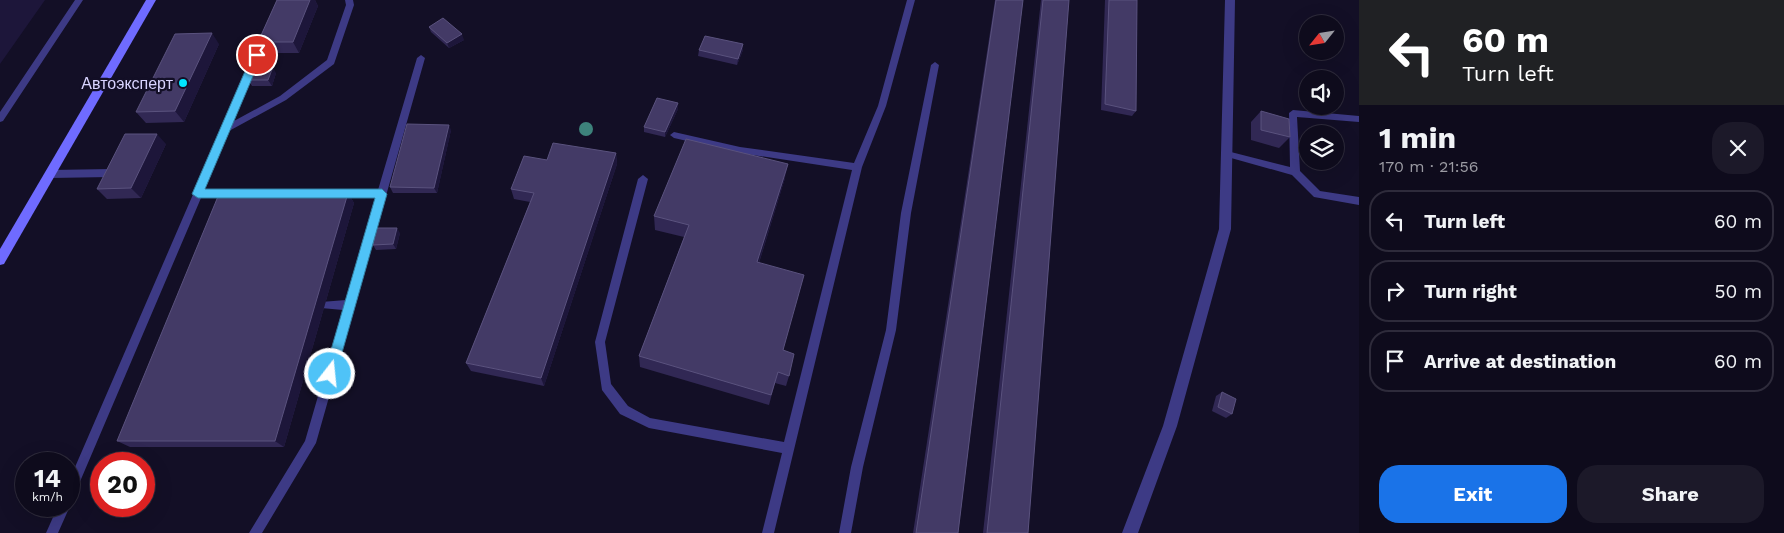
<!DOCTYPE html>
<meta charset="utf-8">
<style>
:root{--surface:#0e0b1c;--page:#1c1929;--text:#f1f3f6;--muted:#9b9ba3;--line:#2e2b3b;--accent:#1a73e8}
body{margin:0;font-family:"Work Sans",sans-serif;background:var(--page);color:var(--text);height:100vh;display:flex;flex-direction:column;font-size:19px;white-space:nowrap}
*{box-sizing:border-box;margin:0}
p{font-size:16px;color:var(--muted)}
.icon{flex:none;width:28px;height:28px;fill:none;stroke:currentColor;stroke-width:2;stroke-linecap:round;stroke-linejoin:round}
.map{position:relative;flex:1;overflow:hidden}
.sheet{display:flex;flex-direction:column;background:var(--surface);width:425px}
.sheet>*{flex:none}
.banner{background:#202124;color:#fff;overflow:hidden}
.needle{width:32px;rotate:240deg}
.buttons{position:absolute;left:1299px;top:15px;display:grid;gap:10px}
.buttons a{display:grid;place-items:center;width:45px;height:45px;border-radius:50%;background:var(--surface);box-shadow:0 5px 20px #0002,0 0 0 1px var(--line);font-size:25px}
.speed{position:absolute;left:15px;top:452px;display:flex;gap:10px;font-size:25px;font-weight:700;text-align:center}
.speed>*{display:grid;place-content:center;width:65px;height:65px;border-radius:50%;background:var(--surface);box-shadow:0 5px 20px #0002,0 0 0 1px var(--line);line-height:1}
.speed small{font-size:12px;font-weight:400}
.speed .limit{border:8px solid #d22;background:#fff;color:#111}
.pin{position:absolute;display:grid;place-items:center;width:42px;height:42px;color:#fff;margin:-21px;border:2px solid #fff;border-radius:50%;box-shadow:0 1px 5px #0007}
.me{position:absolute;width:55px;margin:-28px;rotate:16deg;stroke-linejoin:round;filter:drop-shadow(0 0 4px #0008)}
.turn{display:flex;align-items:center;gap:18px;height:105px;padding:0 20px;font-size:22px}
.turn .icon{width:65px;height:65px;stroke-width:2.5}
.turn b{display:block;font-size:35px;line-height:42px}
.round{display:grid;place-items:center;flex:none;width:52px;height:52px;border-radius:20px;background:var(--page)}
.summary{display:flex;align-items:center;justify-content:space-between;height:85px;padding:0 20px}
h1{font-size:30px;font-weight:700;line-height:38px}
.primary-button{display:flex;gap:10px;margin-top:auto;padding:10px 20px}
.primary-button a{flex:1;height:58px;border-radius:20px;background:var(--accent);color:#fff;font-size:20px;font-weight:700;line-height:58px;text-align:center}
.primary-button a+a{background:var(--page);color:var(--text)}
ul{padding:0;list-style:none}
li{display:flex;align-items:center;gap:15px;height:62px;margin:0 10px 8px;padding:0 10px;border:2px solid var(--line);border-radius:20px}
li div{flex:1}
li b{display:block;font-size:19px}
li em{font-style:normal}
main{display:flex;flex:1;min-height:0}
.map>svg:first-child{display:block}
</style>
<main>
<div class="map">
<svg width="1359" height="533" viewBox="0 0 1359 533">
<rect width="100%" height="100%" fill="#130f26"/>
<g fill="none" stroke-linecap="round" stroke-linejoin="round">
<path fill="#3d3a85" fill-rule="evenodd" d="M75,0H83L3,121L0,122V112Z
M345,0H353L354,5L334,64L286,100L229,131L204,190H231L236,194L231,198H201L73,498L69,500V481L262,35L266,32L270,35L234,121L280,96L327,60L346,5Z
M907,0H915L886,106L862,167L774,533H762L782,453L649,428L620,414L602,390L595,342L638,179L643,175L648,179L605,342L611,384L628,406L650,418L784,442L852,170L740,153L674,138L670,135L674,132L740,147L854,163L878,106Z
M421,55L425,58L316,443L262,533H249L305,441L343,310L321,308L320,305L321,302L346,300L376,198H335L330,194L335,190H378L417,58Z
M935,62L939,65L911,213L896,330L863,467L851,533H839L851,467L886,330L901,213L931,65Z
M159,79L163,82L159,85L103,86L99,83L103,80Z
M1293,110L1359,116V122L1297,117L1300,171L1320,191L1359,197V205L1314,197L1292,175L1224,156L1222,154L1224,152L1227,151L1290,167L1289,113Z
M111,169L116,173L111,177L50,178L45,174L50,170Z
M69,503L70,506L58,533H46L58,506H69Z"/>
<path fill="#3d3a85" fill-rule="evenodd" d="M1225,0H1235L1231,229L1177,426L1138,533H1122L1163,426L1219,229Z"/>
<path fill="#6f6bff" fill-rule="evenodd" d="M146,0H156L4,264L0,265V249Z"/>
</g>
<circle fill="#3d827b" cx="586" cy="129" r="7"/>
<path fill="#312854" d="M277,0H315L318,6L299,53H265L258,42Z
M995,0H1023L958,533H913Z
M1041,0H1069L1028,533H983Z
M1105,0H1137L1136,111L1132,116L1101,110Z
M429,27L464,40L449,48L431,32Z
M219,44L184,122L146,123L136,112Z
M743,44V50L737,65L698,56L699,50Z
M276,73L272,86H252L248,80Z
M678,109L665,137L644,132V127Z
M1261,111L1290,137L1279,148L1251,140V122Z
M451,130L437,193H393L390,187Z
M166,144L141,198L107,199L97,189Z
M616,153L617,164L544,386L471,371L466,363L530,202L514,199L511,189L547,160Z
M785,178L759,263L783,350L789,376L786,386L775,383L769,405L640,367L639,356L684,237L655,230L654,216Z
M348,193L354,203L284,447H130L117,441Z
M400,233L396,249L376,250L373,245Z
M1222,392L1232,414L1226,418L1212,411L1216,396Z"/>
<path fill="#1d163a" d="M0,0H45L0,64Z
M310,0H315L318,6L299,53L293,42Z
M212,33L219,44L184,122L175,111Z
M462,34L464,40L449,48L447,43Z
M743,44V50L737,65L738,59Z
M273,67L276,73L272,86L268,80Z
M678,103V109L665,137V132Z
M449,125L451,130L437,193L434,188Z
M157,134L166,144L141,198L131,188Z
M616,153L617,164L544,386L541,378Z
M788,164L785,178L755,275L757,262Z
M348,193L354,203L284,447L275,441Z
M397,228L400,233L396,249L393,244Z"/>
<path fill="#433a66" stroke="#5a527e" d="M277,0H310L293,42H258Z
M996,0H1023L958,533H916Z
M1043,0H1069L1028,533H987Z
M1109,0H1137L1136,111L1105,104Z
M443,18L462,34L447,43L429,27Z
M212,33L175,111L136,112L175,34Z
M705,36L743,44L738,59L699,50Z
M273,67L268,80H248L253,68Z
M657,98L678,103L665,132L644,127Z
M1261,111L1289,119L1290,137L1261,130Z
M407,124L449,125L434,188L390,187Z
M125,134H157L131,188L97,189Z
M686,139L788,164L757,262L804,275L783,350L794,354L789,376L778,372L771,395L639,356L689,225L654,216Z
M553,143L616,153L541,378L466,363L534,193L511,189L524,156L547,160Z
M348,193L275,441H117L219,194Z
M376,228H397L393,244L373,245Z
M1222,392L1236,399L1232,414L1218,407Z"/>
<path fill="#4fc3f7" stroke="#337fa1" d="M257,52L262,55L205,189H382L387,194L336,374L335,378L330,380L326,378L324,374L375,198H198L192,194L252,55Z"/>
<circle fill="#00e5ff" stroke="#130f26" stroke-width="2" cx="183" cy="83" r="5"/>
<g text-anchor="middle" dominant-baseline="central" stroke-width="4.5" stroke-linejoin="round" paint-order="stroke">
<g font-size="16" fill="#d9d4ff" stroke="#130f26" text-anchor="end">
<text x="173" y="83">Автоэксперт</text>
</g>
</g>
</svg>
<div class="buttons">
<a><svg class="needle" viewBox="-14 -14 28 28"><path d="M0-13l5 13h-10z" fill="#e53935"/><path d="M0 13l5-13h-10z" fill="#9b9ba3"/></svg></a>
<a><svg class="icon" aria-label="sound" viewBox="0 0 24 24"><path d="M4 9h4l5-4v14l-5-4H4zM17 9q2 3 0 6"/></svg></a>
<a><svg class="icon" aria-label="layers" viewBox="0 0 24 24"><path d="M12 4l9 5-9 5-9-5zM3 14l9 5 9-5"/></svg></a>
</div>
<div class="speed"><div>14<small>km/h</small></div><div class="limit">20</div></div>
<div class="pin" style="left:257px;top:55px;background:#d93025"><svg class="icon" aria-label="arrive" viewBox="0 0 24 24"><path d="M6 21V4h12l-3 4 3 4H6"/></svg></div>
<svg class="me" style="left:330px;top:374px" viewBox="-20 -20 40 40"><circle r="17" fill="#4fc3f7" stroke="#fff" stroke-width="3"/><path d="M0-11L8 9 0 5-8 9z" fill="#fff"/></svg>
</div>
<section class="sheet">
<div class="banner">
<div class="turn"><svg class="icon" aria-label="left" viewBox="0 0 24 24"><path d="M17 20v-9H6M10 6l-5 5 5 5"/></svg><div><b>60 m</b>Turn left</div></div>
</div>
<div class="summary"><div><h1>1 min</h1><p>170 m · 21:56</p></div><a class="round"><svg class="icon" aria-label="close" viewBox="0 0 24 24"><path d="M6 6l12 12M18 6L6 18"/></svg></a></div>
<ul>
<li><svg class="icon" aria-label="left" viewBox="0 0 24 24"><path d="M17 20v-9H6M10 6l-5 5 5 5"/></svg><div><b>Turn left</b></div><em>60 m</em></li>
<li><svg class="icon" aria-label="right" viewBox="0 0 24 24"><path d="M7 20v-9h11M14 6l5 5-5 5"/></svg><div><b>Turn right</b></div><em>50 m</em></li>
<li><svg class="icon" aria-label="arrive" viewBox="0 0 24 24"><path d="M6 21V4h12l-3 4 3 4H6"/></svg><div><b>Arrive at destination</b></div><em>60 m</em></li>
</ul>
<div class="primary-button"><a>Exit</a><a>Share</a></div>
</section>
</main>
